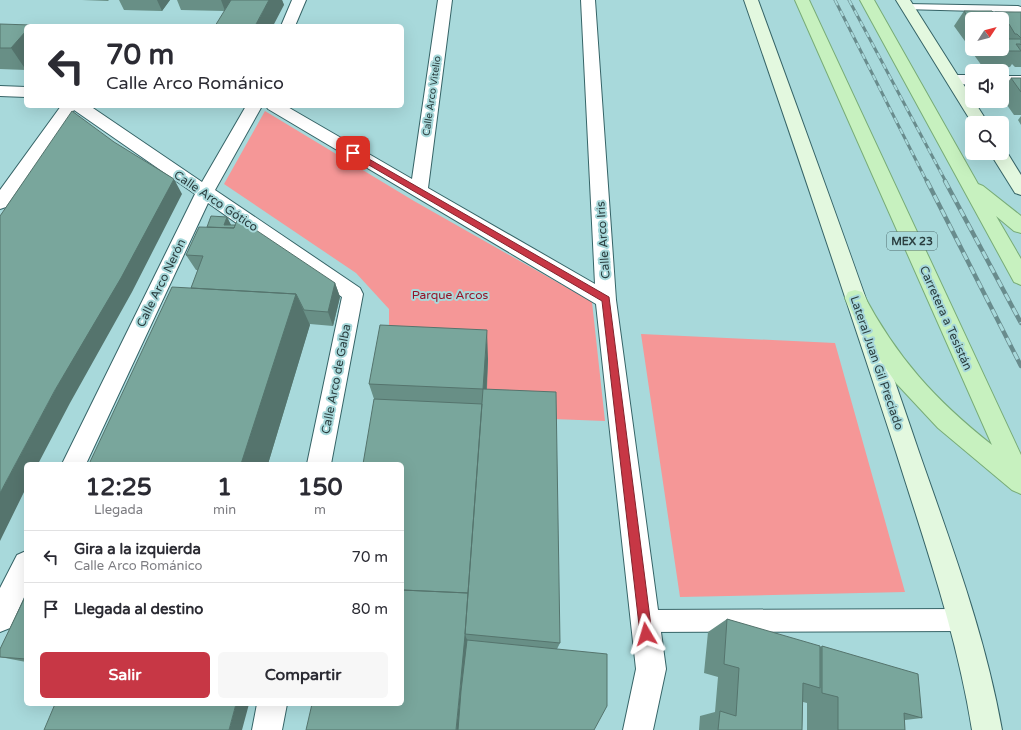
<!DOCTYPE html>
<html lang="es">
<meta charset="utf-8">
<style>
:root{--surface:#fff;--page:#f7f7f7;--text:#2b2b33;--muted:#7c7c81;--line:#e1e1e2;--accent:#c73745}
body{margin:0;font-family:"Varela Round",sans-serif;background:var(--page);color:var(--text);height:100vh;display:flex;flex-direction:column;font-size:15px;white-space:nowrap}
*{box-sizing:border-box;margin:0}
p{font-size:13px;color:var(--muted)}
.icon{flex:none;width:22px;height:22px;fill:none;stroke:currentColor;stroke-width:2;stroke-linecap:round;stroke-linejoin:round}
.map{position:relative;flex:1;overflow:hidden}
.side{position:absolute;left:24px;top:462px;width:380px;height:244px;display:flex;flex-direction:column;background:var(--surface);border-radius:6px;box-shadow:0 4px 16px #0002}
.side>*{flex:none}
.guide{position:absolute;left:24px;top:24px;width:380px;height:84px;border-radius:6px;box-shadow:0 4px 16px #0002;background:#fff;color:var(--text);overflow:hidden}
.needle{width:26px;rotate:54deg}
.controls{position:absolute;left:965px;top:12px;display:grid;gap:8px}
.controls a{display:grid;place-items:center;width:44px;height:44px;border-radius:6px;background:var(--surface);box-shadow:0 4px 16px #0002;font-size:20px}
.pin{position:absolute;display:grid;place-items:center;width:34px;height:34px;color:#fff;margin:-17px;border-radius:8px;box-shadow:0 2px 6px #0006}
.me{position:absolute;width:44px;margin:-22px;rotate:353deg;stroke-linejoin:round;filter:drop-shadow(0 0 3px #0008)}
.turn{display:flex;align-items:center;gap:14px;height:84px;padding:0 16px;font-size:18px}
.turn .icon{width:52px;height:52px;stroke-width:2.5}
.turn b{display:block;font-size:28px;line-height:34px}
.eta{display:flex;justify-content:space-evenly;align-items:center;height:68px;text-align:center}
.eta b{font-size:24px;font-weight:700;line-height:28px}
.button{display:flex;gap:8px;margin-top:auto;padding:8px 16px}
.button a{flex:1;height:46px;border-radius:6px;background:var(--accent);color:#fff;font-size:16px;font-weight:700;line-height:46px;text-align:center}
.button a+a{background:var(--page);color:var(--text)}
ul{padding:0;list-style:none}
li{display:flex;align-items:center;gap:12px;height:52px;padding:0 16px;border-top:1px solid var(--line)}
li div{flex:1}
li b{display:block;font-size:15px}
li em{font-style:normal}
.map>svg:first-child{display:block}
</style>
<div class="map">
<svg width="1021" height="730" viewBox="0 0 1021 730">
<rect width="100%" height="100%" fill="#a8d9db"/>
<path fill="#f59797" d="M265,111L414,201L592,302L605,421L553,419L389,355V309L356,273L224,184Z
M641,334L835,343L905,592L680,597Z"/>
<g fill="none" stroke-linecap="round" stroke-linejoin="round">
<g stroke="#366467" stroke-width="2">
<path id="service" d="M907,4L1018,6L1021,7V15L1015,12L903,9L902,7Z
M962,609L970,612L973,620L970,628L962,631L645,632L637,629L634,621L637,613L645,610Z"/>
</g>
<g stroke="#366467" stroke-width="2">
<path id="minor" d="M292,0H306L295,26H281Z
M438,0H452L428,188L595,284L581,0H595L616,300L666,669L653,730H623L636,669L596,304L268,109L266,106H286L412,179Z
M954,75H972V85L949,83L946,80L949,77Z
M1002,76H1021V86H1002Z
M0,86L26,87V97L0,96Z
M61,106H90L202,182L246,106H262L215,190L360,288L363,294L331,464H307L342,297L208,203L86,464H62L195,194L74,110L6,207L0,209V190Z
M26,551V593L10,628L0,632V588L17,555Z
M257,704H287L282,730H252Z"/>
</g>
<g stroke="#366467" stroke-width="2">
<path id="secondary" d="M744,0H758C813,150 868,301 919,452C951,544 985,634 1002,730H972C957,635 925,544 896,452C847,301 796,150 744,0Z
M896,0H910L972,98V101H974L988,123H972Z
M1002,148L1005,149L1021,175V195L1015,193L990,153H1002Z"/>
</g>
<g stroke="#78ac77" stroke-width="2">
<path id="primary" d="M795,0H809L1021,455V494L1012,490L938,428L896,383L861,332L845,298L848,292L855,290L862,292C897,358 934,399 992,445Z
M860,0H874L978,184L983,186L1021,216V233L1014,231L996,216L1021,259V285L1014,282Z"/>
</g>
<use href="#service" fill="#fff" fill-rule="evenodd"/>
<use href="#minor" fill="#fff" fill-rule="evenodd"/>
<use href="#secondary" fill="#e3f8df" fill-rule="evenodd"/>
<use href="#primary" fill="#c7f1bf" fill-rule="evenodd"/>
<g stroke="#698c8d" stroke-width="3">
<path id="rail-far1" d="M835,0L927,182
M849,0L946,182"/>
</g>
<g stroke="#698c8d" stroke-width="4.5">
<path id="rail" d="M927,181L1021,366
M945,181L1021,323"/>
</g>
<use href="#rail-far1" stroke="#a8d9db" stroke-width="2" stroke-dasharray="6" stroke-linecap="butt"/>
<use href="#rail" stroke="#a8d9db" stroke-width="3" stroke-dasharray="8" stroke-linecap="butt"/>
</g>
<path fill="#688f86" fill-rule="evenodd" d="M82,0H109L108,1Z
M119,0H170L162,11L124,10Z
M177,0H282L284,5L224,11L181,10Z
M964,11L994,14L995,12H1021V67H1015L1012,64L1010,67L982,66L969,48L972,44H967L954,26ZM972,19H1002V49H972Z
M0,24L26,26V70L0,69Z
M1011,78H1021V115H1014L1002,98V90Z
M1021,116V125L1018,120Z
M227,217L231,225L335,283L340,297L333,326L310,324L268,464H89L191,288L198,270H196L186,255L207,227Z
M488,359L487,389L560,643L557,649L402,704L374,399L369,384Z
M26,595V662L0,657V649Z
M727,619L820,647L822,646L922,718L905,720V730H807V703L803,702L802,730H699L700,716L715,712L718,677L704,673L708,632Z"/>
<path fill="#55746d" d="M157,0H170L162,11Z
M221,0H231L225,11Z
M269,0H282L284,5L273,26H255Z
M26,31V70L11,48Z
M174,179L182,194L132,292L70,403L38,464H26V488L0,541V493L55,390Z
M227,217L231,225H224Z
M335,283L340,297L333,326L328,312Z
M296,294L310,325L268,464H241Z
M487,330L488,359L485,416L483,389Z
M465,635L469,644L461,730H456L460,689Z
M236,704H249L242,730H229Z"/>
<path fill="#79a69c" stroke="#55746d" d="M231,0H269L255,26H215Z
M964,11H992L997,18H1001L995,12H1021V38L1017,34H1015L1009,24H1002V19H972V23Z
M0,24L31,25V26H26V31L11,48H0Z
M1002,29L1006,34H1003L1007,39H1021V45L1020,44H1016L1021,51H992L991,49H1002Z
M1011,78H1021V92Z
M72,111L114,142L174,179L121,278L55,390L0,493V216Z
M211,216L227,217L224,225H235L234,228L207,227Z
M238,218L335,283L328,312L304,310L296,294L191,288L203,256L186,255L199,227L234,228Z
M172,287L296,294L241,464H89Z
M380,325L487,330L483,389L369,384Z
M483,389L556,392L560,643L465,634Z
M374,399L482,404L468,593L402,590V464H363Z
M402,590L468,593L465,634V635L460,689L456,730H306L312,704H402Z
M26,595V659L0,657V649Z
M727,619L820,646V688L803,683L802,730H718L720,711L736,716L739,668L724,664Z
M467,640L607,654V706L594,730H458L461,691Z
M822,646L918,674L922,718L904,713L905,730H838V697L822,693Z
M55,704H236L229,730H44Z"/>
<path fill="#c73745" stroke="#81242d" d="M350,151H355L609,297L652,634L650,638L646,640L642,638L640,634L602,301L350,154Z"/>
<g text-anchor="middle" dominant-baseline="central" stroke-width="4" stroke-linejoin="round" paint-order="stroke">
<g font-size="10" fill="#2b3f40" stroke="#a8d9db">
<text transform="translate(432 96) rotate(-82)">Calle Arco Vitelio</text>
</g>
<rect fill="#a8d9db" stroke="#506d6e" stroke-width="1" x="887" y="232" width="50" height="18" rx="3"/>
<g font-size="11" font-weight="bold" fill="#2b3f40">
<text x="912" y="241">MEX 23</text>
</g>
<g font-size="12" fill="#2b3f40" stroke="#a8d9db">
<text transform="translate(216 201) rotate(34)">Calle Arco Gótico</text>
<text transform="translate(603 240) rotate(-94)">Calle Arco Iris</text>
<text transform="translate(161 283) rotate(-64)">Calle Arco Nerón</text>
<text transform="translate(946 318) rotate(66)">Carretera a Tesistán</text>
<text transform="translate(877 363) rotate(71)">Lateral Juan Gil Preciado</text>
<text transform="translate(336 379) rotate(-79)">Calle Arco de Galba</text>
</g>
<g font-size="12" fill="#941428" stroke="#a8d9db">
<text x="450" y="295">Parque Arcos</text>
</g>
</g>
</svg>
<div class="controls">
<a><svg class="needle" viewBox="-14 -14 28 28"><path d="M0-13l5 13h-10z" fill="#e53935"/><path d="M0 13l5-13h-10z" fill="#7c7c81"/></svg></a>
<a><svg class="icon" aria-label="sound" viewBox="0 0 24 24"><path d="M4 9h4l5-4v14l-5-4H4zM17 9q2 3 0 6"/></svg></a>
<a><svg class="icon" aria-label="search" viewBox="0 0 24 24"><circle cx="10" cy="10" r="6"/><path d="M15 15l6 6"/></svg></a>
</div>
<div class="pin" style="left:353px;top:153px;background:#d93025"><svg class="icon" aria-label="arrive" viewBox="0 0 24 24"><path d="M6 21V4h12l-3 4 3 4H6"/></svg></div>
<svg class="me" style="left:646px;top:634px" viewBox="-20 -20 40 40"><path d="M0-17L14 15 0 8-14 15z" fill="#c73745" stroke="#fff" stroke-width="4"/></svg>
<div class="guide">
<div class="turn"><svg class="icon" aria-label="left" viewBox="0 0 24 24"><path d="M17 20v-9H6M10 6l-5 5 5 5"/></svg><div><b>70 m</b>Calle Arco Románico</div></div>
</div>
<section class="side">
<div class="eta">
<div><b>12:25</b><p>Llegada</p></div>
<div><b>1</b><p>min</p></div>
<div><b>150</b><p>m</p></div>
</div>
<ul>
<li><svg class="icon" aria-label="left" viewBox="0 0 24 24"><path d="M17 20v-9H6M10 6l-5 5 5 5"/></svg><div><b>Gira a la izquierda</b><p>Calle Arco Románico</p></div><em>70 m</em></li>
<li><svg class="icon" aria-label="arrive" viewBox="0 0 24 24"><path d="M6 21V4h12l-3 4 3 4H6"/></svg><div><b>Llegada al destino</b></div><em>80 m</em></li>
</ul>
<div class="button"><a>Salir</a><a>Compartir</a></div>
</section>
</div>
